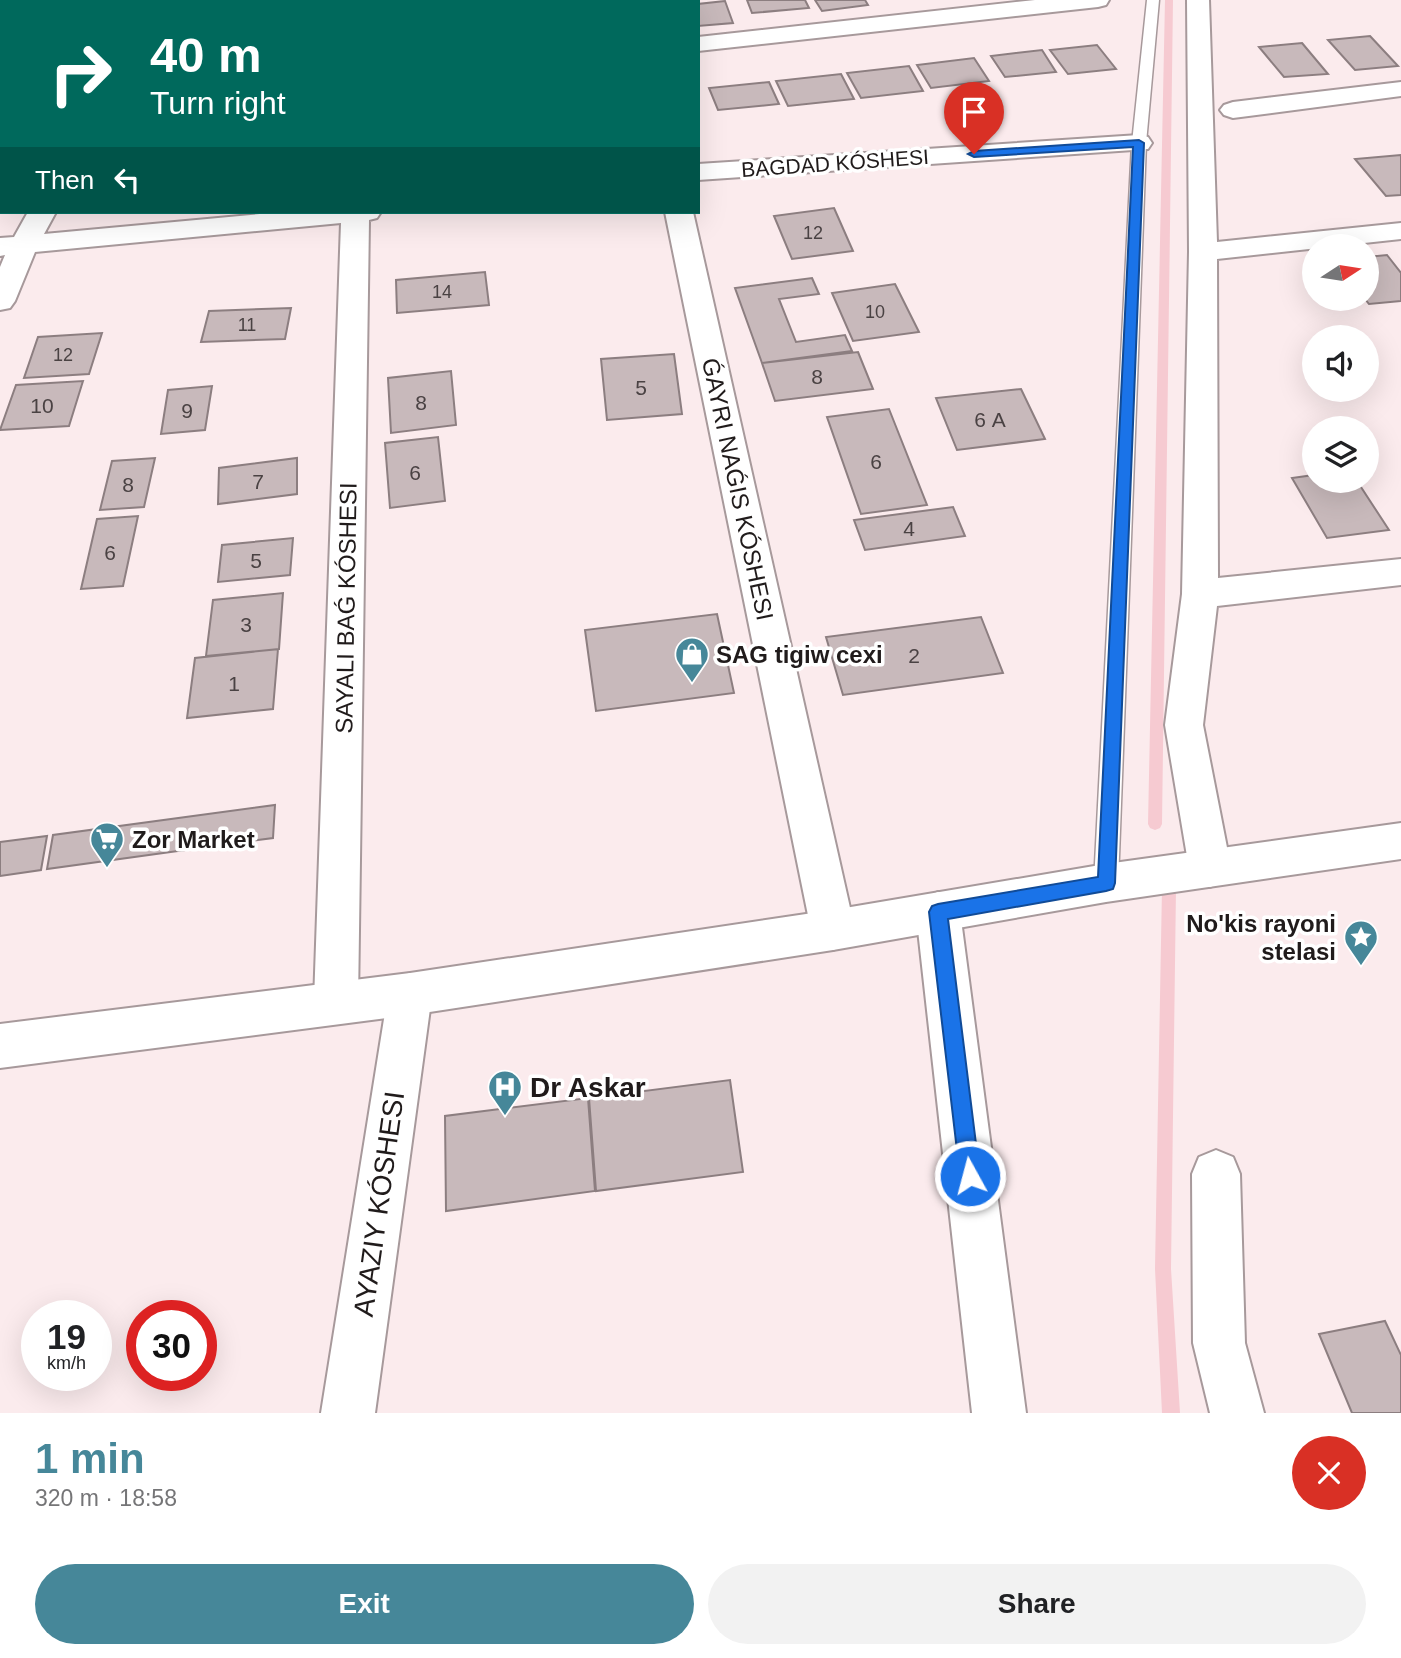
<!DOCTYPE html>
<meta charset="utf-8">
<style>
:root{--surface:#fff;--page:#f2f2f2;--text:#202124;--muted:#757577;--accent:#468799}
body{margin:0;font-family:Helvetica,sans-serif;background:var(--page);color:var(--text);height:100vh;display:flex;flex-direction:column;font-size:26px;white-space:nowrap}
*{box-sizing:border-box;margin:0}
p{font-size:23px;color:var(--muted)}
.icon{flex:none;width:38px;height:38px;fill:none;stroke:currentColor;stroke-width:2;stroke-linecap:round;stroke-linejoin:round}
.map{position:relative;height:1413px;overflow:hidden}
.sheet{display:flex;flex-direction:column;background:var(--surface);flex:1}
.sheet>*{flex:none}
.hud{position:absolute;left:0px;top:0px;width:700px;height:214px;box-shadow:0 7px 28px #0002;background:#00695c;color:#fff;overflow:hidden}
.needle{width:46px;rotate:78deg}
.tools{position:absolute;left:1302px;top:234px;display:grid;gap:14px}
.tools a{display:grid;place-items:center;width:77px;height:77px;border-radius:50%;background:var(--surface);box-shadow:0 7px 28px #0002;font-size:35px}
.speed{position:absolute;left:21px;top:1300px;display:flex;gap:14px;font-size:35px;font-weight:700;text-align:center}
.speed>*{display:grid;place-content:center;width:91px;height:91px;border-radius:50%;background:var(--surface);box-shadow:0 7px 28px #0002;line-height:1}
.speed small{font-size:18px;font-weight:400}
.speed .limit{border:10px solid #d22;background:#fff;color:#111}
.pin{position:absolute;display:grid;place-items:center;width:60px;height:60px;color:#fff;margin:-72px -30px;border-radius:50% 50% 50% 0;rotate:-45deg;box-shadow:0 0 7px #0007}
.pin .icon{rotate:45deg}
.me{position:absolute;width:77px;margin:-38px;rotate:353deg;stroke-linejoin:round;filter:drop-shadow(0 0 5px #0008)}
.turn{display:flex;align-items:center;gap:24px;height:147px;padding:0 35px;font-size:32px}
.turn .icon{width:91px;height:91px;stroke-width:2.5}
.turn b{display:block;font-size:49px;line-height:60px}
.then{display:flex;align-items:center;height:66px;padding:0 35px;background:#0003;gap:14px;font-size:26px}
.round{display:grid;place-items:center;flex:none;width:74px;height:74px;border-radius:37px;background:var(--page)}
.overview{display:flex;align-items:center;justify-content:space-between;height:119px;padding:0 35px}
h1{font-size:42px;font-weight:700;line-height:52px;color:var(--accent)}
.primary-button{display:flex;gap:14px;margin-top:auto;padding:14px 35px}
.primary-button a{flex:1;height:80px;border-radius:42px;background:var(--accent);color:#fff;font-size:28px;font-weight:700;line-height:80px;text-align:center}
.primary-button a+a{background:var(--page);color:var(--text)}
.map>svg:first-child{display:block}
</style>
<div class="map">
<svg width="1401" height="1413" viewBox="0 0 1401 1413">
<rect width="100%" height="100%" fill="#fbebed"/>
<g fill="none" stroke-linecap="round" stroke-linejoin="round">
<path fill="#f6cad1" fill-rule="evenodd" d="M1165,0H1173L1162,824L1160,828L1155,830L1150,828L1148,824Z
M1169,882L1174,884L1176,888L1171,1269L1180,1413H1162L1155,1269L1162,888L1164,884Z"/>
</g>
<path fill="#c8b9bb" stroke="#8c7e80" stroke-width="2" d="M747,0H805L809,8L752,13Z
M815,0H865L868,5L822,11Z
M725,1L733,23L698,26V4Z
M1370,36L1398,66L1355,70L1328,40Z
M1302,43L1328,74L1284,77L1259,47Z
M1097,45L1116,69L1068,74L1050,50Z
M1042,50L1056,72L1005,77L991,56Z
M974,58L989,81L931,88L917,65Z
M909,66L923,91L861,98L847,73Z
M841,74L854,99L788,106L776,81Z
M769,82L779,104L718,110L709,88Z
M1401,155V195L1386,196L1355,159Z
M834,208L853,251L792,259L774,216Z
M1387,255L1401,273V301L1369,304L1365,299L1367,257Z
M485,272L489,305L397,313L396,280Z
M812,278L819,294L779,299L796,342L845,335L852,351L762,363L735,288Z
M895,284L919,332L853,341L832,293Z
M291,308L285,339L201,342L209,311Z
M102,333L89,374L24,378L38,337Z
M858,352L873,389L775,401L762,363Z
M674,354L682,414L607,420L601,359Z
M451,371L456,425L391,433L388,378Z
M83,381L69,426L0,430L16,385Z
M212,386L205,430L161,434L168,390Z
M1021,389L1045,439L957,450L936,398Z
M889,409L927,505L861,514L827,417Z
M438,437L445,501L390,508L385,443Z
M155,458L144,507L100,510L112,461Z
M297,458V494L218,504L219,468Z
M1314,475V481H1357L1389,530L1327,538L1292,478Z
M953,507L965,536L865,550L854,520Z
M138,516L123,586L81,589L97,519Z
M293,538L290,575L218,582L222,545Z
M283,593L279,649L206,656L213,600Z
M717,614L734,693L596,711L585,630Z
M981,617L1003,673L843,695L826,637Z
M278,649L273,709L187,718L195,658Z
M275,805L273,838L47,869L53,835Z
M47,836L41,870L0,876V842Z
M730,1080L743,1172L596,1191L589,1098Z
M588,1098L595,1191L446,1211L445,1116Z
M1385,1321L1401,1355V1413H1352L1319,1334Z"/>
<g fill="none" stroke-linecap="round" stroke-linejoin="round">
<g stroke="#a7999b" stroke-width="3">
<path id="service" d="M1147,0H1159L1146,143L1118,883L1114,890L1106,893L1098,890L1094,883L1132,143Z"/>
</g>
<g stroke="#a7999b" stroke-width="4">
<path id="minor" d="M143,0H165L142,2Z
M1035,0H1109L1106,5L1098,7L698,51V37Z
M1187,0H1209L1217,242L1401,223V239L1217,259L1218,578L1401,559V585L1217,606L1203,725L1231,868L1225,881L1210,887L1195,881L1189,868L1165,725L1182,594L1189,252Z
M1401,82V96L1233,118L1224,115L1220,110L1224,105L1233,102Z
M1139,135L1148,137L1152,143L1148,149L698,180V164Z
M28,212H56L44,234L282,212H381L377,218L369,220L358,1002L352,1017L336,1024L320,1017L314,1002L341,223L35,252L15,301L10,308L0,310V267L5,255L0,256V238L14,237Z
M665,212H693L855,930L848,944L833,950L818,944L811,930Z
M938,892L953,898L960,912L1026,1413H972L916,912L923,898Z
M410,973L426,979L432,994L375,1413H321L388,994L394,979Z
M1216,1150L1233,1157L1240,1174L1245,1343L1264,1413H1210L1193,1343L1192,1174L1199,1157Z"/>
</g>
<g stroke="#a7999b" stroke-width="4">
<path id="secondary" d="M1401,823V859L1106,902L833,950L410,1015L0,1068V1024L410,973L833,910L1106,864Z"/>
</g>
<use href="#service" fill="#fff" fill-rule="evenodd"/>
<use href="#minor" fill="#fff" fill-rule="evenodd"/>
<use href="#secondary" fill="#fff" fill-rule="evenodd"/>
</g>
<path fill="#1a73e8" stroke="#114b97" stroke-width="2" d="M1139,140L1144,143L1115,883L1113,889L1106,891L948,919L980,1176L977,1183L970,1186L963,1183L960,1176L929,912L932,906L938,904L1098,877L1133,147L974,157L968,154L974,151Z"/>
<defs>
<g id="shop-pin" transform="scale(1.75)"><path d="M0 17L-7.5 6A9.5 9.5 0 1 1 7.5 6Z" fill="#468799" stroke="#fff"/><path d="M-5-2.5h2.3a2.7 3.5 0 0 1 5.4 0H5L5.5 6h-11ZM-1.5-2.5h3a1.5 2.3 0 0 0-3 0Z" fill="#fff"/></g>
<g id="supermarket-pin" transform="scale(1.75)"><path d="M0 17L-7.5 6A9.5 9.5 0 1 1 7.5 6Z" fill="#468799" stroke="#fff"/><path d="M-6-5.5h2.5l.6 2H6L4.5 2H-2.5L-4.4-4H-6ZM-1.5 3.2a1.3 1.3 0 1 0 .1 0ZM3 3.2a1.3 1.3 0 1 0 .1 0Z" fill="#fff"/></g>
<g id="sight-pin" transform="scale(1.75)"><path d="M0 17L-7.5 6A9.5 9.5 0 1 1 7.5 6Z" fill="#468799" stroke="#fff"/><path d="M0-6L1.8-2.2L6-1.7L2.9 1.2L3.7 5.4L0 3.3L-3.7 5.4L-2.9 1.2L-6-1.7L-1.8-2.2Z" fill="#fff"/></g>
<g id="hospital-pin" transform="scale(1.75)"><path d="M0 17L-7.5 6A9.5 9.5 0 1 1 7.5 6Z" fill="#468799" stroke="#fff"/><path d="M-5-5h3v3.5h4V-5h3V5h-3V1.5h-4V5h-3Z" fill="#fff"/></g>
</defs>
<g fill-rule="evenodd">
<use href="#shop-pin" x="692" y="654"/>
<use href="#supermarket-pin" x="107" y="839"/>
<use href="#sight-pin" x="1361" y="937"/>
<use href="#hospital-pin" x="505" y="1087"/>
</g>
<g text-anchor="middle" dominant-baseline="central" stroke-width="7" stroke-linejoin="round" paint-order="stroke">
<g font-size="18" fill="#4a4243">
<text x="813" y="233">12</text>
<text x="442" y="292">14</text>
<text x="875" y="312">10</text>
<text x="247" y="325">11</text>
<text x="63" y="355">12</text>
</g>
<g font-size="21" fill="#201b1b" stroke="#fff">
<text transform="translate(835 163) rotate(-4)">BAGDAD KÓSHESI</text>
</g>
<g font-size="21" fill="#4a4243">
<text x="817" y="376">8</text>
<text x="641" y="387">5</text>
<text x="421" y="402">8</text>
<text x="42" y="405">10</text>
<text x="187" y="410">9</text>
<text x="990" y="419">6 А</text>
<text x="876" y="461">6</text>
<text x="415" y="472">6</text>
<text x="258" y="481">7</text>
<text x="128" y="484">8</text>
<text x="909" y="528">4</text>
<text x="110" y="552">6</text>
<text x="256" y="560">5</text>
<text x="246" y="624">3</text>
<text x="914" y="655">2</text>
<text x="234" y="683">1</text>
</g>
<g font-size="24" fill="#201b1b" stroke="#fff">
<text transform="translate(738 489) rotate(78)">ǴAYRI NAǴIS KÓSHESI</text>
<text transform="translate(346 608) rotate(-89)">SAYALI BAǴ KÓSHESI</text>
</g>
<g font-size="24" font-weight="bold" fill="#201b1b" stroke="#fff" text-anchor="start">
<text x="716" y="654">SAG tigiw cexi</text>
<text x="132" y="839">Zor Market</text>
<text x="1336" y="923" text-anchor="end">No'kis rayoni<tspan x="1336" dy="28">stelasi</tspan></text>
</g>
<g font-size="28" font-weight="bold" fill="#201b1b" stroke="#fff" text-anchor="start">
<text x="530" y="1087">Dr Askar</text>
</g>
<g font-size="28" fill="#201b1b" stroke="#fff">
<text transform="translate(379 1204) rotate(-82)">AYAZIY KÓSHESI</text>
</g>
</g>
</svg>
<div class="tools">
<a><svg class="needle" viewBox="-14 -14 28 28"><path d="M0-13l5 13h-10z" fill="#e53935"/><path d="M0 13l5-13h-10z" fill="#757577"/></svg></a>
<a><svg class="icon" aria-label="sound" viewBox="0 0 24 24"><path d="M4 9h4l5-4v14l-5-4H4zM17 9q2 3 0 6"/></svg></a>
<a><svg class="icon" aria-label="layers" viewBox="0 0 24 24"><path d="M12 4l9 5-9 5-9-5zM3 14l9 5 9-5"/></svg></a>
</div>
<div class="speed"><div>19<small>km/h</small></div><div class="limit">30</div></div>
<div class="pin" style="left:974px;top:154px;background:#d93025"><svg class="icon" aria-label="arrive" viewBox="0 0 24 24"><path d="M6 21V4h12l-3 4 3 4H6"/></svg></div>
<svg class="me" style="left:970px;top:1176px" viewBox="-20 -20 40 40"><circle r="17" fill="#1a73e8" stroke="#fff" stroke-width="3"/><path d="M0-11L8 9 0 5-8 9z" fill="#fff"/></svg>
<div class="hud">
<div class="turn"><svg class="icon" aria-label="right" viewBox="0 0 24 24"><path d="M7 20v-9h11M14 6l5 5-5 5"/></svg><div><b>40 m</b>Turn right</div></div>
<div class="then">Then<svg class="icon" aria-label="left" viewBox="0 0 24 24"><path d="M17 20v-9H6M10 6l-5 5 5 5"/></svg></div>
</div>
</div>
<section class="sheet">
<div class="overview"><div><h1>1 min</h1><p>320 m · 18:58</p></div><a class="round" style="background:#d93025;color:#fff"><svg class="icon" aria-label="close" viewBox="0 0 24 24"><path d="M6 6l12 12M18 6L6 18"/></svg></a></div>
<div class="primary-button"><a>Exit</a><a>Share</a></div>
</section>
